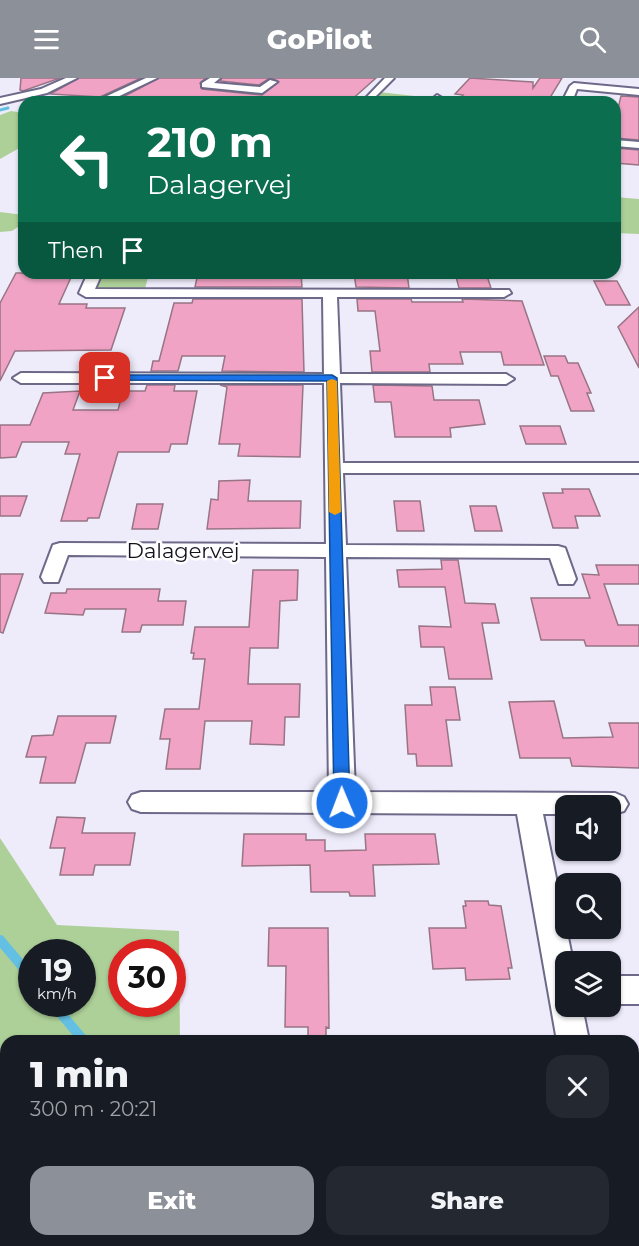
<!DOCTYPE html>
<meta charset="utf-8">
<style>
:root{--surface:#171b24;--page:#242831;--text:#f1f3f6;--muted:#9ea1a6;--accent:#8c9099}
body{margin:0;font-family:Montserrat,sans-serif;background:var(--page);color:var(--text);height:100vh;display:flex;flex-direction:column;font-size:22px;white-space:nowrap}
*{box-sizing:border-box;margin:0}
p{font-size:20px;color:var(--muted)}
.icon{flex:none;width:33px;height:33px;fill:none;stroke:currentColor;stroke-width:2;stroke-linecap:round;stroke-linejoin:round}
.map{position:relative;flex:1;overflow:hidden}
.side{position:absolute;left:0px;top:957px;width:639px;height:212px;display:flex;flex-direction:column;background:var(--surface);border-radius:18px 18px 0 0;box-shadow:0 2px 4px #0004}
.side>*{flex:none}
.top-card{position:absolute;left:18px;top:18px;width:603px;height:183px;border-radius:18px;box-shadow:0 2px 4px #0004;background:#0b6e4f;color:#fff;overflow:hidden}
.tools{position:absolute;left:555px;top:717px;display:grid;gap:12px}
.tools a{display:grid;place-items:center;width:66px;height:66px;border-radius:12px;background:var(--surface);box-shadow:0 2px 4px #0004;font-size:30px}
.speed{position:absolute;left:18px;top:861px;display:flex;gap:12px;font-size:30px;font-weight:700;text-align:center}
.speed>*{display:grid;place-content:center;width:78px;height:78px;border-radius:50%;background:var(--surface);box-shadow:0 2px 4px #0004;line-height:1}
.speed small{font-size:15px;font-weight:400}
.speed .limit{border:9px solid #d22;background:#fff;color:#111}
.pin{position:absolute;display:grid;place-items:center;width:51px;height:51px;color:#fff;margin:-26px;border-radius:12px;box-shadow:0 3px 9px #0006}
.me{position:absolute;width:66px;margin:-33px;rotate:359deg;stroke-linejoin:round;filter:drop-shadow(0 0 4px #0008)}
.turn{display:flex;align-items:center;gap:21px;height:126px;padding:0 30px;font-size:27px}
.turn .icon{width:78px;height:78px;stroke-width:2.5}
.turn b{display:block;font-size:42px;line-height:51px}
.then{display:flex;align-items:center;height:57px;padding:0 30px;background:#0003;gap:12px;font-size:22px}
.round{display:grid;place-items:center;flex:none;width:63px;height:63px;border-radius:18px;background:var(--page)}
.head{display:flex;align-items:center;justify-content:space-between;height:102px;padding:0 30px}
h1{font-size:36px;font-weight:800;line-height:45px}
.cta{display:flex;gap:12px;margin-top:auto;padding:12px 30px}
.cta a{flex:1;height:69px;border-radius:18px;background:var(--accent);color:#fff;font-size:24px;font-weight:800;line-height:69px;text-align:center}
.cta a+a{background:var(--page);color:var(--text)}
header{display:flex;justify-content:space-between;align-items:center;height:78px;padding:0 30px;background:var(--accent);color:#fff;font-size:27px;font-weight:800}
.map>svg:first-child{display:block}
</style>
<header><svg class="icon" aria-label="menu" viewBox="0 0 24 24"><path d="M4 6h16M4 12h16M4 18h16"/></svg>GoPilot<svg class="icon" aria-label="search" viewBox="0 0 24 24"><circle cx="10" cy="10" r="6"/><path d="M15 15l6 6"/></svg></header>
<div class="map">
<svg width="639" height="1168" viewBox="0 0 639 1168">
<rect width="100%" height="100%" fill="#eeecfb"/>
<path fill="#add098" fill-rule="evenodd" d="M379,14L432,20H422L427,24L373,22Z
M11,33L24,35V59L18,62L23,68L0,81V37Z
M615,119L639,121V156L615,155Z
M0,134L24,137V145L12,153L0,154Z
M107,195H149L145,211H99L97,208L101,197Z
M0,760L57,847L179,853L180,963H6V1162H381L389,1168H0ZM32,874H82V926H32ZM122,874H172V926H122Z"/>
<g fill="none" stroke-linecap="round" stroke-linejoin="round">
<path stroke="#64c0e2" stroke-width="3" d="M38,23L89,17
M0,32L8,30"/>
<path stroke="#64c0e2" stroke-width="10" d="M0,862L32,900
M53,926L84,963
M220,1162L223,1168"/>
</g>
<path fill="#f0a3c5" stroke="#987484" stroke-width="1.5" d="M21,0H60L23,13L20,12Z
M79,0H141L100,19L50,16Z
M159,0H206L200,5L202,11L262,17L279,4L271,0H376L349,24H150L119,21Z
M222,0H270L259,7L220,3Z
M470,0L533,4V10L540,0H562L548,23L456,24L463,17L455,16Z
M621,18L639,19V62L615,60V43Z
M615,70L639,72V87L615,85Z
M16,195H73L59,226H87L86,230H125L111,272L15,273L0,303V225Z
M198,195H301L302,209H195Z
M354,195H407L409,210L356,209Z
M455,195H486L491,210H459Z
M594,203H617L630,227H606Z
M193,221H302L304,294L222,293L225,278H182L178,293H151L153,283H159L174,225H192Z
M357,221H411L412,224H463L462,221L522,223L544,287H504L501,274H460L463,286H429L430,294H372L370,273H380L375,233H358Z
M639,229V290L618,249Z
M544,278H565L568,285H578L591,315H587L594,333H571L558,298H551Z
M147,307H175L174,313H197L187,366H171L169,374H118L99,440H88L87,443H61L80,376H65L69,364H22L16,379L0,380V347H30L43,315L80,313L73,332H118L123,313H145Z
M303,307L300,379L238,378L240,366H219L227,309L220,307Z
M373,307L432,308L434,322H479L485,346L450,350L451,359H395L391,324H375Z
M520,348H560L566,366H526Z
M250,402L248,423H301L300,450L207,451L211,421L218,422L219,403Z
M562,411H589L600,438H575L578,450H553L543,415H563Z
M0,418H27L20,438H0Z
M394,423H420L424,453H397Z
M137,426H163L158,451H132Z
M470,428H496L502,453H475Z
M441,482H458L465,525L495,526L499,545H482L492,601H449L444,569H421L419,548L451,549L445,509H399L397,492L442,491Z
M596,487H639V506H604L618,547H639V568H586L584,562H541L531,520H590L582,496L599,497Z
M253,492H298L297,522L280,523L278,570H250L248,606H300L299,639H285L284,667L250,666L252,643H205L200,691H166L170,661H160L165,631H199L205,581H193L194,575H191L195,549H249Z
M0,496H23L3,555L0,554Z
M67,511H160L158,523H186L183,547H142L140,554H122L126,531H85L83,537L45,535L51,515H66Z
M430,609H455L460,642H446L452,688H417L416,676H408L405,627H432Z
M554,623L563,660L613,659L609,645H639V690L572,688L570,680H520L509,624Z
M58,638H116L110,665H86L75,705H40L46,679H26L32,658L53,657Z
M57,739L85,740L82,755H135L130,787H95L93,797H60L65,770H50Z
M244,756H306V762H325V773L366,772L365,756H435L439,786L373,787L375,818H350L349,814H311L310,787L242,788Z
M465,823H488L489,827L501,828L512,890H508L510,901L466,902L465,890L433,891L429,850H466L463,828H466Z
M269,850H328L329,950L326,949V963H308V949H285L286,888H268Z"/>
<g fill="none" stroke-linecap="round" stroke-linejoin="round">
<g stroke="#6d6989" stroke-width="4">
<path id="minor" d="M66,0H77L47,15L0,26V20L41,11Z
M146,0H157L107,24H94Z
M210,0H220L214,5L260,9L270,2L277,4L262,15L202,9V5Z
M385,0H394L373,21L381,24H362Z
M574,5L639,11V17L577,11L572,24H562L570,8Z
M437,17L442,20L439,24H429Z
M615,62L639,64V70L615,68Z
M88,195H102L95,211L509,212L511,215L504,219H337L340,296H506L514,301L506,306L340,305L343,385H639V395H343L346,467L558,468L565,470L576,501L573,506H559L550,480L346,479L355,714L615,715L624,719L628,726L624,733L610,737V728H566V736H543L573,884H566V928H582L589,963H557L517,736L141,734L132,731L128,724L132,717L141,714H329L326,479L68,477L58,504H44L41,499L53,467L60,465L326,466L324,305H21L13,300L21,295L324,296L323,219H86L79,215Z
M610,898H639V926H610Z"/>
</g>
<use href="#minor" fill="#fff" fill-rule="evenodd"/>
</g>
<path fill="#1a73e8" stroke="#114b97" stroke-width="1.5" d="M332,297L337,300L350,725L342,731L334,725L327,303L105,302L101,300L105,297Z"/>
<path fill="#f59e0b" d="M332,301L337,303L341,434L335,437L329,434L327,303Z"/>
<g text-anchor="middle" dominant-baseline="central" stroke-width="5" stroke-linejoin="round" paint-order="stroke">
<g font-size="21" fill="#14121e" stroke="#fff">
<text x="183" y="472">Dalagervej</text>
</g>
</g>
</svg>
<div class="tools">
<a><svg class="icon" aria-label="sound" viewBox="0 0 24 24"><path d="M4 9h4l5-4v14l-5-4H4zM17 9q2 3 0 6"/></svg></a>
<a><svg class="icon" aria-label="search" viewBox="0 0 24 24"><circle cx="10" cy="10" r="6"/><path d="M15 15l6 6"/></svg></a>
<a><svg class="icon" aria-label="layers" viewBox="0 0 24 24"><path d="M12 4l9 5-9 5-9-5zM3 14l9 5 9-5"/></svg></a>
</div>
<div class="speed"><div>19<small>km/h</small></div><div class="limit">30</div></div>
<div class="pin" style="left:105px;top:300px;background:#d93025"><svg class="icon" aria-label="arrive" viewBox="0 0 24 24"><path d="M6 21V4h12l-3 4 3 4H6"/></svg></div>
<svg class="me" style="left:342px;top:725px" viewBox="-20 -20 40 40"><circle r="17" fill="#1a73e8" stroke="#fff" stroke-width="3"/><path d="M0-11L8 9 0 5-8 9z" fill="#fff"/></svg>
<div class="top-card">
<div class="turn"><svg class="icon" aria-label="left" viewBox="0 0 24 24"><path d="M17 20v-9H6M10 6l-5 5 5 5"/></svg><div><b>210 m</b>Dalagervej</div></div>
<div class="then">Then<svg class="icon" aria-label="arrive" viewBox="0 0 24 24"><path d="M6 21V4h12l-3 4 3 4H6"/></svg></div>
</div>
<section class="side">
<div class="head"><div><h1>1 min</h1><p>300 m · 20:21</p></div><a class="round"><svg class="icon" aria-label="close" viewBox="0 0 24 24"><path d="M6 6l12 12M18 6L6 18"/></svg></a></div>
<div class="cta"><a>Exit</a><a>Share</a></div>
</section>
</div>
